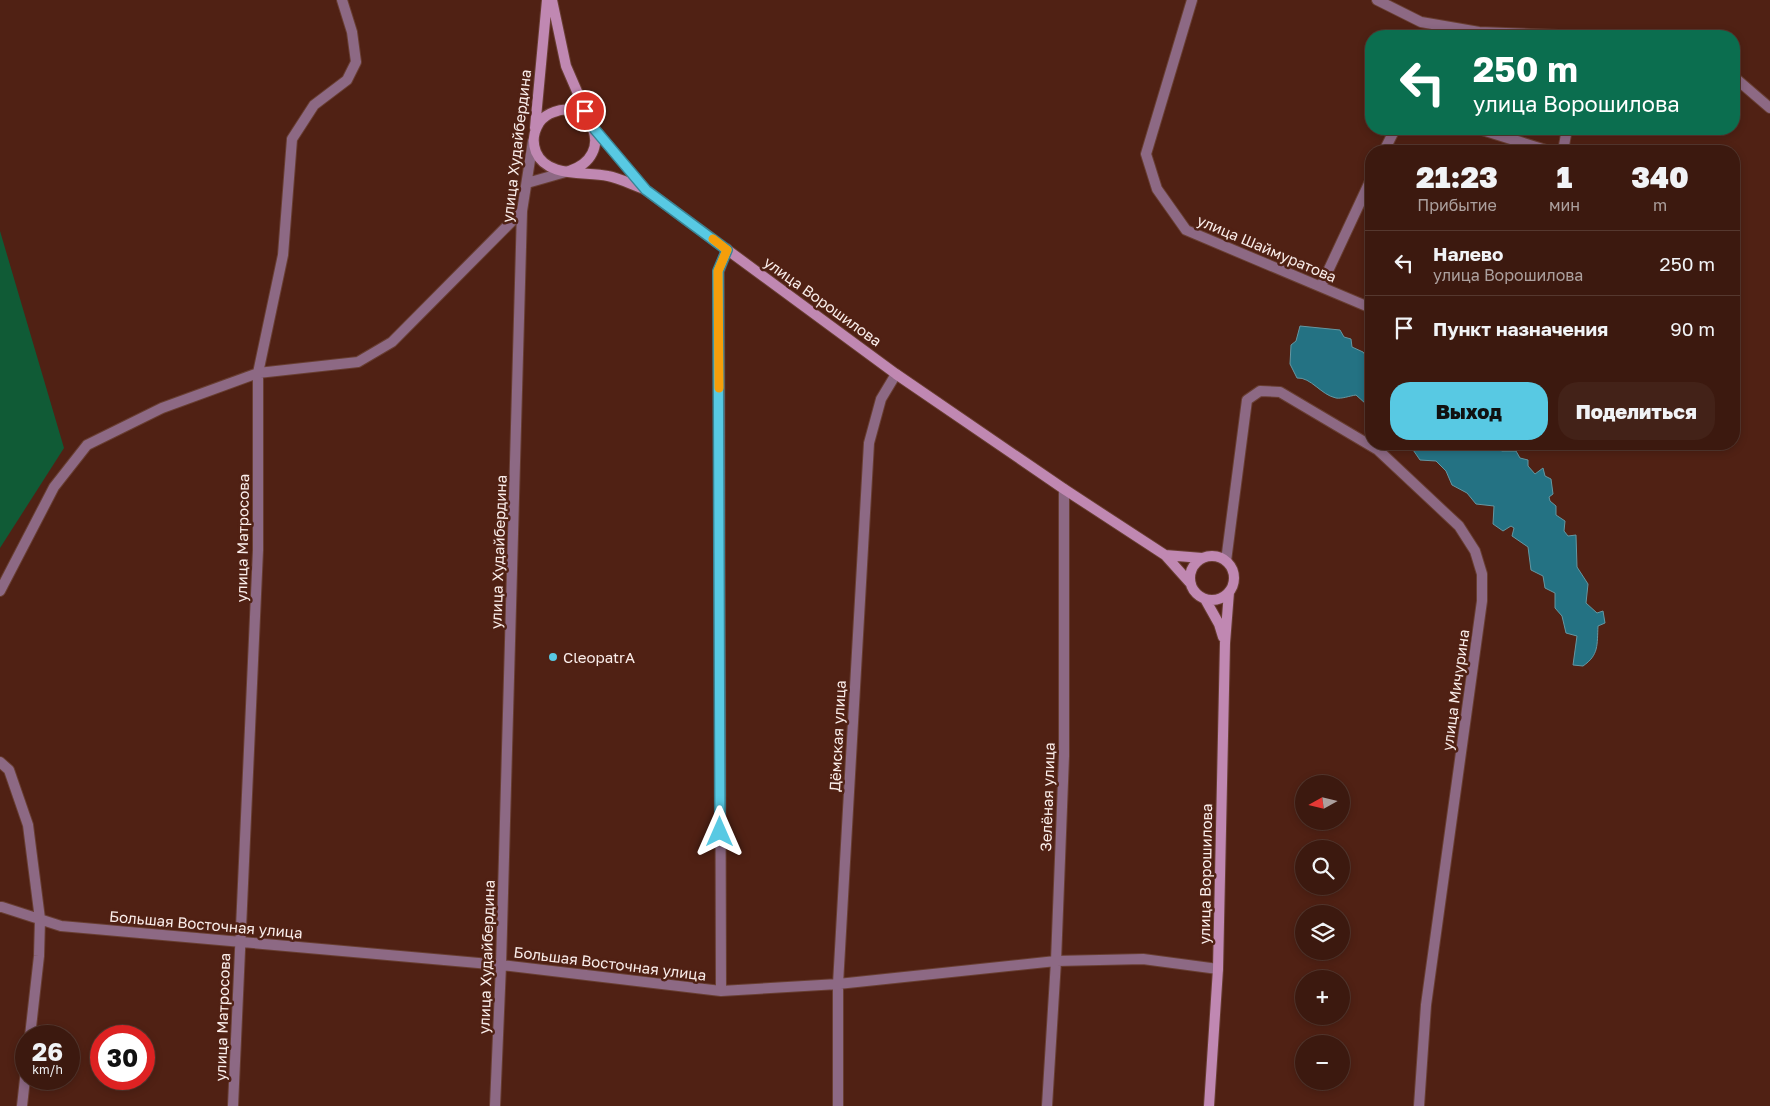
<!DOCTYPE html>
<html lang="ru">
<meta charset="utf-8">
<style>
:root{--surface:#3c190f;--page:#432218;--text:#f1f3f6;--muted:#aca09e;--line:#55382f;--accent:#58c9e3}
body{margin:0;font-family:"Golos Text",sans-serif;background:var(--page);color:var(--text);height:100vh;display:flex;flex-direction:column;font-size:19px;white-space:nowrap}
*{box-sizing:border-box;margin:0}
p{font-size:16px;color:var(--muted)}
.icon{flex:none;width:28px;height:28px;fill:none;stroke:currentColor;stroke-width:2;stroke-linecap:round;stroke-linejoin:round}
.map{position:relative;flex:1;overflow:hidden}
.drawer{position:absolute;left:1365px;top:145px;width:375px;height:305px;display:flex;flex-direction:column;background:var(--surface);border-radius:20px;box-shadow:0 2px 8px #0003,0 0 0 1px var(--line)}
.drawer>*{flex:none}
.banner{position:absolute;left:1365px;top:30px;width:375px;height:105px;border-radius:20px;box-shadow:0 2px 8px #0003,0 0 0 1px var(--line);background:#0b6e4f;color:#fff;overflow:hidden}
.needle{width:32px;rotate:262deg}
.controls{position:absolute;left:1295px;top:775px;display:grid;gap:10px}
.controls a{display:grid;place-items:center;width:55px;height:55px;border-radius:50%;background:var(--surface);box-shadow:0 2px 8px #0003,0 0 0 1px var(--line);font-size:25px}
.speed{position:absolute;left:15px;top:1025px;display:flex;gap:10px;font-size:25px;font-weight:700;text-align:center}
.speed>*{display:grid;place-content:center;width:65px;height:65px;border-radius:50%;background:var(--surface);box-shadow:0 2px 8px #0003,0 0 0 1px var(--line);line-height:1}
.speed small{font-size:12px;font-weight:400}
.speed .limit{border:8px solid #d22;background:#fff;color:#111}
.pin{position:absolute;display:grid;place-items:center;width:42px;height:42px;color:#fff;margin:-21px;border:2px solid #fff;border-radius:50%;box-shadow:0 1px 5px #0007}
.me{position:absolute;width:55px;margin:-28px;rotate:0deg;stroke-linejoin:round;filter:drop-shadow(0 0 4px #0008)}
.turn{display:flex;align-items:center;gap:18px;height:105px;padding:0 25px;font-size:22px}
.turn .icon{width:65px;height:65px;stroke-width:2.5}
.turn b{display:block;font-size:35px;line-height:42px}
.eta{display:flex;justify-content:space-evenly;align-items:center;height:85px;text-align:center}
.eta b{font-size:30px;font-weight:800;line-height:35px}
.button{display:flex;gap:10px;margin-top:auto;padding:10px 25px}
.button a{flex:1;height:58px;border-radius:20px;background:var(--accent);color:#111;font-size:20px;font-weight:800;line-height:58px;text-align:center}
.button a+a{background:var(--page);color:var(--text)}
ul{padding:0;list-style:none}
li{display:flex;align-items:center;gap:15px;height:65px;padding:0 25px;border-top:1px solid var(--line)}
li div{flex:1}
li b{display:block;font-size:19px}
li em{font-style:normal}
.map>svg:first-child{display:block}
</style>
<div class="map">
<svg width="1770" height="1106" viewBox="0 0 1770 1106">
<rect width="100%" height="100%" fill="#502114"/>
<path fill="#105b36" d="M0,231L64,448L0,548Z"/>
<path fill="#247283" stroke="#6497a2" d="M1300,326L1340,330L1344,337L1351,339L1352,347L1363,352L1369,360H1371V405L1366,404L1356,395C1349,396 1342,399 1336,398C1321,395 1311,377 1297,378L1290,364L1291,345L1296,341Z
M1409,444H1490L1502,451H1516L1520,458L1528,460V466L1535,474L1543,468L1545,476L1551,479L1553,494L1549,497L1550,501L1556,506V515L1565,521L1564,531L1568,536L1576,535L1577,567L1588,584L1586,603L1597,613L1603,611L1605,623L1598,626C1597,645 1599,655 1583,666L1573,665L1577,636L1566,633L1562,616L1555,608V593L1545,588L1543,576L1531,570L1528,547L1512,536L1514,528L1511,526L1503,531L1493,524L1494,506L1476,504L1467,493L1452,485L1446,471L1436,461L1420,460Z"/>
<g fill="none" stroke-linecap="round" stroke-linejoin="round">
<g stroke="#683e32" stroke-width="12">
<path id="street" d="M1192,0L1146,154L1157,189L1186,230L1371,308
M1377,0L1421,22L1479,32L1586,36
M1734,77L1770,108
M1479,129L1549,151
M1384,151L1395,129
M1563,151L1567,129
M527,183L569,171
M1321,286L1371,179
M1226,561L1247,400L1260,391L1280,392L1378,450L1459,526L1475,551L1482,574V601L1426,1005L1419,1106
M0,591L54,487L87,445L162,408L258,373L358,362L392,342L522,211
M0,762L9,770L28,825L40,919L39,956L30,1036
M0,907H2L61,926L501,965L721,991L838,984L1056,961L1143,959L1218,969
M721,991L719,271L727,249
M22,1106L26,1070
M233,1106L258,550V373L283,255L292,139L314,105L347,80L356,62L352,32L342,0
M495,1106L501,965L522,211L533,141
M838,1106V984L869,443L881,399L896,374
M1047,1106L1056,961L1064,756V489"/>
</g>
<g stroke="#683e32" stroke-width="12">
<path id="secondary" d="M552,0L566,66L592,126L646,190L896,374L1064,489L1165,555L1191,584
M535,128L547,0
M569,171C617,156 591,97 554,112C548,114 543,117 539,123C534,131 532,142 536,152C547,178 584,171 608,176C620,178 632,185 644,189
M1165,555L1202,558
M1190 578a22 22 0 1 1 44 0a22 22 0 1 1-44 0Z
M1205,599L1219,624L1223,637
M1209,1106L1218,969L1225,643L1229,592"/>
</g>
<use href="#street" stroke="#8d6984" stroke-width="10"/>
<use href="#secondary" stroke="#c088b2" stroke-width="10"/>
</g>
<g fill="none" stroke-linecap="round" stroke-linejoin="round">
<g stroke="#398394" stroke-width="12">
<path id="route" d="M585,111L592,126L646,190L727,250L718,271L720,832"/>
</g>
<use href="#route" stroke="#58c9e3" stroke-width="9"/>
<path stroke="#f59e0b" stroke-width="9" d="M713,239L727,250L718,271L719,388"/>
</g>
<circle fill="#58c9e3" stroke="#502114" stroke-width="2" cx="553" cy="657" r="5"/>
<g text-anchor="middle" dominant-baseline="central" stroke-width="5" stroke-linejoin="round" paint-order="stroke">
<g font-size="15" fill="#faedea" stroke="#502114">
<text transform="translate(516 146) rotate(-83)">улица Худайбердина</text>
<text transform="translate(1267 248) rotate(23)">улица Шаймуратова</text>
<text transform="translate(823 301) rotate(36)">улица Ворошилова</text>
<text transform="translate(242 538) rotate(-89)">улица Матросова</text>
<text transform="translate(498 552) rotate(-88)">улица Худайбердина</text>
<text transform="translate(1455 690) rotate(-82)">улица Мичурина</text>
<text transform="translate(837 736) rotate(-87)">Дёмская улица</text>
<text transform="translate(1047 797) rotate(-88)">Зелёная улица</text>
<text transform="translate(1205 874) rotate(-89)">улица Ворошилова</text>
<text transform="translate(206 924) rotate(5)">Большая Восточная улица</text>
<text transform="translate(486 957) rotate(-88)">улица Худайбердина</text>
<text transform="translate(610 963) rotate(7)">Большая Восточная улица</text>
<text transform="translate(222 1017) rotate(-88)">улица Матросова</text>
</g>
<g font-size="15" fill="#faedea" stroke="#502114" text-anchor="start">
<text x="563" y="657">CleopatrA</text>
</g>
</g>
</svg>
<div class="controls">
<a><svg class="needle" viewBox="-14 -14 28 28"><path d="M0-13l5 13h-10z" fill="#e53935"/><path d="M0 13l5-13h-10z" fill="#aca09e"/></svg></a>
<a><svg class="icon" aria-label="search" viewBox="0 0 24 24"><circle cx="10" cy="10" r="6"/><path d="M15 15l6 6"/></svg></a>
<a><svg class="icon" aria-label="layers" viewBox="0 0 24 24"><path d="M12 4l9 5-9 5-9-5zM3 14l9 5 9-5"/></svg></a>
<a>+</a>
<a>−</a>
</div>
<div class="speed"><div>26<small>km/h</small></div><div class="limit">30</div></div>
<div class="pin" style="left:585px;top:111px;background:#d93025"><svg class="icon" aria-label="arrive" viewBox="0 0 24 24"><path d="M6 21V4h12l-3 4 3 4H6"/></svg></div>
<svg class="me" style="left:720px;top:832px" viewBox="-20 -20 40 40"><path d="M0-17L14 15 0 8-14 15z" fill="#58c9e3" stroke="#fff" stroke-width="4"/></svg>
<div class="banner">
<div class="turn"><svg class="icon" aria-label="left" viewBox="0 0 24 24"><path d="M17 20v-9H6M10 6l-5 5 5 5"/></svg><div><b>250 m</b>улица Ворошилова</div></div>
</div>
<section class="drawer">
<div class="eta">
<div><b>21:23</b><p>Прибытие</p></div>
<div><b>1</b><p>мин</p></div>
<div><b>340</b><p>m</p></div>
</div>
<ul>
<li><svg class="icon" aria-label="left" viewBox="0 0 24 24"><path d="M17 20v-9H6M10 6l-5 5 5 5"/></svg><div><b>Налево</b><p>улица Ворошилова</p></div><em>250 m</em></li>
<li><svg class="icon" aria-label="arrive" viewBox="0 0 24 24"><path d="M6 21V4h12l-3 4 3 4H6"/></svg><div><b>Пункт назначения</b></div><em>90 m</em></li>
</ul>
<div class="button"><a>Выход</a><a>Поделиться</a></div>
</section>
</div>
